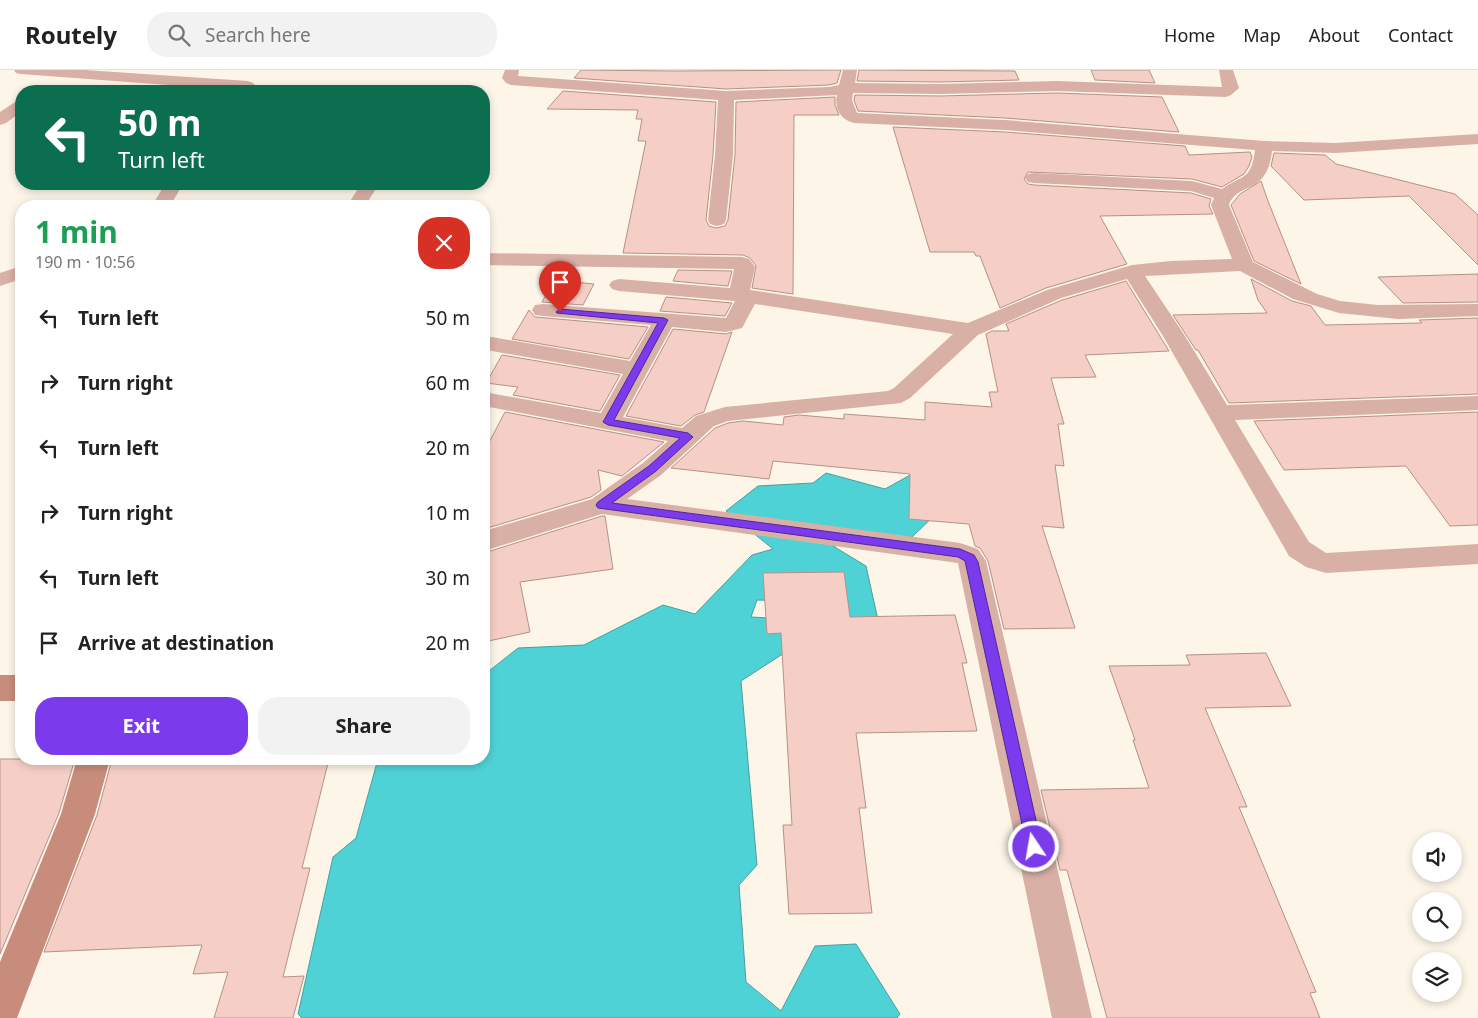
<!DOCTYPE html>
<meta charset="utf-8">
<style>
:root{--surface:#fff;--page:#f2f2f2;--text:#222;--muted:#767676;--line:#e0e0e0;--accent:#7c3aed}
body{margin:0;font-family:"Noto Sans",sans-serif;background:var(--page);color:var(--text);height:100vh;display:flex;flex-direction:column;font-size:19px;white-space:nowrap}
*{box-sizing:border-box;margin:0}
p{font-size:16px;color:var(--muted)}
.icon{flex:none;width:28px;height:28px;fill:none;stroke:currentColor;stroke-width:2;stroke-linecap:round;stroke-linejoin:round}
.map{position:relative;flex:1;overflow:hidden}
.sheet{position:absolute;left:15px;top:130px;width:475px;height:565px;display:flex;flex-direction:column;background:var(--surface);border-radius:20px;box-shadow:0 2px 8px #0003}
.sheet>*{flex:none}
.hud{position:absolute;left:15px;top:15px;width:475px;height:105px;border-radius:20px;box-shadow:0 2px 8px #0003;background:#0b6e4f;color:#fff;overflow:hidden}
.tools{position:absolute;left:1412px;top:762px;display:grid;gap:10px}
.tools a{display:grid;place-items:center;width:50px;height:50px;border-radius:50%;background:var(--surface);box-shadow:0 2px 8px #0003;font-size:25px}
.pin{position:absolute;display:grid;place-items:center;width:42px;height:42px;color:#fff;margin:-51px -21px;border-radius:50% 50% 50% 0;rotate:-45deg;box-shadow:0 0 5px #0007}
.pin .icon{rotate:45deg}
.me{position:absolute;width:55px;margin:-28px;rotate:348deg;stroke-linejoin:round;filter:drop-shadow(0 0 4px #0008)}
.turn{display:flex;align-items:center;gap:18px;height:105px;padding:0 20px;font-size:22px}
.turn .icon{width:65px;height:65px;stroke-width:2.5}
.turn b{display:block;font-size:35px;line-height:42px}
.round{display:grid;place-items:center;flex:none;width:52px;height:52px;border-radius:20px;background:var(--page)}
.overview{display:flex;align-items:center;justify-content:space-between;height:85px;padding:0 20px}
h1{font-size:30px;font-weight:700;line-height:38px;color:#1e9e55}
.action{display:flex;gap:10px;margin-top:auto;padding:10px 20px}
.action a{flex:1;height:58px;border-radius:20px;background:var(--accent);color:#fff;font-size:20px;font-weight:700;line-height:58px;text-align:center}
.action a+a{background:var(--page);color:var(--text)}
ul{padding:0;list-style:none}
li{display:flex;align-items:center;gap:15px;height:65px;padding:0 20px}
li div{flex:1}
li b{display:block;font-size:19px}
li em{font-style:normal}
header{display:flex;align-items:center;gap:30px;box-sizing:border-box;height:70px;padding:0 25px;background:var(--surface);border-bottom:1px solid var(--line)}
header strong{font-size:24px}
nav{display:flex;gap:28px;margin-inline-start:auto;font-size:18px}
.search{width:350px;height:45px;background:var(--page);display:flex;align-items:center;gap:12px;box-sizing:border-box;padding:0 18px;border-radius:20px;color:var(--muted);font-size:19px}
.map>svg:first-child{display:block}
</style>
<header>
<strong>Routely</strong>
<div class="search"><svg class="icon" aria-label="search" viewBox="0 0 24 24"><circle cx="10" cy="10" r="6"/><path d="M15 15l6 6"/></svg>Search here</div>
<nav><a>Home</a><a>Map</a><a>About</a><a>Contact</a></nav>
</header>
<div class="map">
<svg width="1478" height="948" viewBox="0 0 1478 948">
<rect width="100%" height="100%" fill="#fcf5e8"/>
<path fill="#4fd2d6" stroke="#47a09f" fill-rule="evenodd" d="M921,399L940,440L912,467L833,476L866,496L884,577L795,576L741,611L757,795L739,815L746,912L781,941L815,876L856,874L900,944L897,948H302L298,944L333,787L356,768L378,689H484V605L518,578L584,575L663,535L695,544L752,485L773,479L726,441L758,416L813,413L826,403L885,419ZM757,530L828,532L807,550L751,547Z"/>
<path fill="#f5cfc6" stroke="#b59188" d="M581,0L674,1L841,0L837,13L829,15L726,19L574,8Z
M859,0L1015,1L1019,10L940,12L857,11Z
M1091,0H1149L1155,13L1095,10Z
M563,21L716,32L713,85L706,150L709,156L716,158L725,156L728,150L735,85L736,32L835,27V35L839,45H794L793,224L752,218L756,196L750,188L743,185L623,183L646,71H638L642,49H636L638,40L547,39Z
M1057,23L1162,27L1179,62L1005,48L858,41L854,30L855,25L940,26Z
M893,57L1005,62L1185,76L1189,85L1250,82L1252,87L1249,96L1244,104L1222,117L1192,109L1028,102L1024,109L1028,114L1034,115L1191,123L1211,129L1209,136L1213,144L1100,146L1127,194L1046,218L1000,238L980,186H976L974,182H930Z
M1274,83L1325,85L1336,94L1455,124L1478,145V195L1409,126L1304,130L1271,96Z
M1261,111L1268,131L1301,214L1254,191L1231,135L1240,124Z
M678,200L732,201L728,216L673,211Z
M1478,204V232L1403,233L1378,207Z
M1251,209L1292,231L1311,236L1325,255L1422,253L1419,250L1478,248V324L1229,333L1198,280H1196L1173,245L1267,243L1258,230Z
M554,210L594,214L583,235L542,232Z
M1126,211L1169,281L1085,285L1096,307L1051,308L1064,354H1058L1064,396L1055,395L1064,458L1042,456L1075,558L1004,559L988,491L980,478L975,476L969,454L909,449L910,404L773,391L769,409L671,398L715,358L728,353L743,351L783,355L784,347L799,345L844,349V344L925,350V332L992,337L989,322H998L986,264L992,261H1009L1006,254L1062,230Z
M666,227L732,233L725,246L660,241Z
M529,240L535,247L648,257L629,289L512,269Z
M673,259L726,264L732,262L704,342L695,345L681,356L626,346Z
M502,285L620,305L600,341L513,325L518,317L486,313Z
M505,342L664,372L622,406L598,400L601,420L591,427L484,459V382Z
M1478,342V455L1450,456L1406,396L1284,400L1254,351Z
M602,446H605L613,499L520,512L530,562L484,572V483Z
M844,502L850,547L955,545L967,593H962L977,661L856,663L866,738H859L872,843L789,844L783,755H792L781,563L767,564L763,503Z
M1266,583L1291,636L1205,638L1247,737H1239L1316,922L1310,923L1320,948H1107L1067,800H1060L1041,720L1149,718L1133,670H1135L1109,596L1190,595L1186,585Z
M0,689H75L59,743L0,884Z
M112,689H329L302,798H310L283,907L304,906L293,948H214L228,902L193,904L202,875L44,882L97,745Z"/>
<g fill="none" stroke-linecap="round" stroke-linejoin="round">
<path fill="#d9b0a5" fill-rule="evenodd" d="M14,0H85L248,11L253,13L256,16L253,19L248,21L21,4L16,3Z
M505,0H519L518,6L726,21L829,17L839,15L843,0H857L855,13L940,14L1057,11L1222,17L1219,0H1233L1239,18L1231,25L1226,27L1057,21L940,24L853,23L852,30L857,43L1005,50L1264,71L1336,73L1478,64V74L1336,83L1272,81C1267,126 1238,111 1229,135L1253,192L1317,224L1340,231L1378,235L1478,234V246L1398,249L1339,243L1293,229L1240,201L1145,206L1185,266L1227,335L1478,326V340L1235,350L1309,472L1326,483L1478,474V494L1326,503L1306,497L1289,486L1163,266L1127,209L1061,228L978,265L910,328L901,333L728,351L714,356L661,405L627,429L960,473L978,479L986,491L1092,948H1052L958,493L602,444L484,481V461L592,429L643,393L668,371L484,336V322L601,343L623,304L492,281L484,279V269L492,267L630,291L651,255L543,246L535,245L532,240L535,235L543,234L726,248L735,231L619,221L612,219L609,215L612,211L619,209L730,218L734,199L484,195V183L742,187L749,189L755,197L750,220L968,253L1047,220L1132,195L1171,191L1232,189L1211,135L1214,128L1191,121L1034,113L1028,112L1025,108L1028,104L1034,103L1192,111L1222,119C1243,104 1251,111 1255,80L1005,60L854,53C841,50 834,39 837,25L734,30L733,85L726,150L724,154L717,156L710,154L708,150L715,85L718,30L511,15L506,13L502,8ZM755,234L953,264L894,318L888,321L725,337L696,346L682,358L623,347L672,257L726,262L742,258Z
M21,30V42L6,53L0,55V42L15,32Z
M165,114H183L170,136H152Z
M361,114H379L365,136H347Z
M21,196V209L0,216V203Z"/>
<path fill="#c88c7d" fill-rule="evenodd" d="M0,605H21V631H0Z
M77,689H110L95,744L17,948H0V892L61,744Z"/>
</g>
<path fill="#7c3aed" stroke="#51269a" d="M560,239L664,248L668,250L614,350L688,363L693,367L656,401L612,433L960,479L974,485L978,492L1042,777L1039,781L1034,783L1029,781L1027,777L965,491L958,487L598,438L596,435L598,432L649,396L680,368L608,355L603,352L658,253L557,243L556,242Z"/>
</svg>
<div class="tools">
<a><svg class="icon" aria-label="sound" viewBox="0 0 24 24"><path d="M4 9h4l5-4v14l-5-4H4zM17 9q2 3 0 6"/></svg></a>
<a><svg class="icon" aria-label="search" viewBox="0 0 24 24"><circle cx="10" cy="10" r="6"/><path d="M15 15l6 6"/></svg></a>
<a><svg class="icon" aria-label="layers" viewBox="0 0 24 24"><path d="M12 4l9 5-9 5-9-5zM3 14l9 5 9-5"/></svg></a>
</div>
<div class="pin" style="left:560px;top:242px;background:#d93025"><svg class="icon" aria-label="arrive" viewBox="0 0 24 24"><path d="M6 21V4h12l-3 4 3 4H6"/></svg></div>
<svg class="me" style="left:1034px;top:777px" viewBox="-20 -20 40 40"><circle r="17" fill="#7c3aed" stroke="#fff" stroke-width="3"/><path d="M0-11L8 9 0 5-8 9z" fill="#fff"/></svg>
<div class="hud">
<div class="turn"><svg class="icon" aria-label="left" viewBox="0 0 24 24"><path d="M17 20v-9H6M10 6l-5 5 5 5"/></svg><div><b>50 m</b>Turn left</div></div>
</div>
<section class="sheet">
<div class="overview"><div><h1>1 min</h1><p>190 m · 10:56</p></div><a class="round" style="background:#d93025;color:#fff"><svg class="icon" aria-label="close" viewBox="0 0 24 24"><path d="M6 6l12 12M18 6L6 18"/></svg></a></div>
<ul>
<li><svg class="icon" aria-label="left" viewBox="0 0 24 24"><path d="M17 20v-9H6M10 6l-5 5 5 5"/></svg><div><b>Turn left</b></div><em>50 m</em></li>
<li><svg class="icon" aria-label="right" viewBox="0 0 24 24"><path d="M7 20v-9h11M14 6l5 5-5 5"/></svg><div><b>Turn right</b></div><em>60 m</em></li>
<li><svg class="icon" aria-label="left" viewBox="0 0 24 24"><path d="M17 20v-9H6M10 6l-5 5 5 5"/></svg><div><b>Turn left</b></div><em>20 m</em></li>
<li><svg class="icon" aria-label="right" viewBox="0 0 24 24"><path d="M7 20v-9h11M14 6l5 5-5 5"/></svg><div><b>Turn right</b></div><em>10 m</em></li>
<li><svg class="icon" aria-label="left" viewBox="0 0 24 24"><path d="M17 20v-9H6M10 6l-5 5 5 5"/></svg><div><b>Turn left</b></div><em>30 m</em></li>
<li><svg class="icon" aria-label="arrive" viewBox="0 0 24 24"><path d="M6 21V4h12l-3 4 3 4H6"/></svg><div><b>Arrive at destination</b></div><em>20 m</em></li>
</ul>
<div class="action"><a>Exit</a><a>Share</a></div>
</section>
</div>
